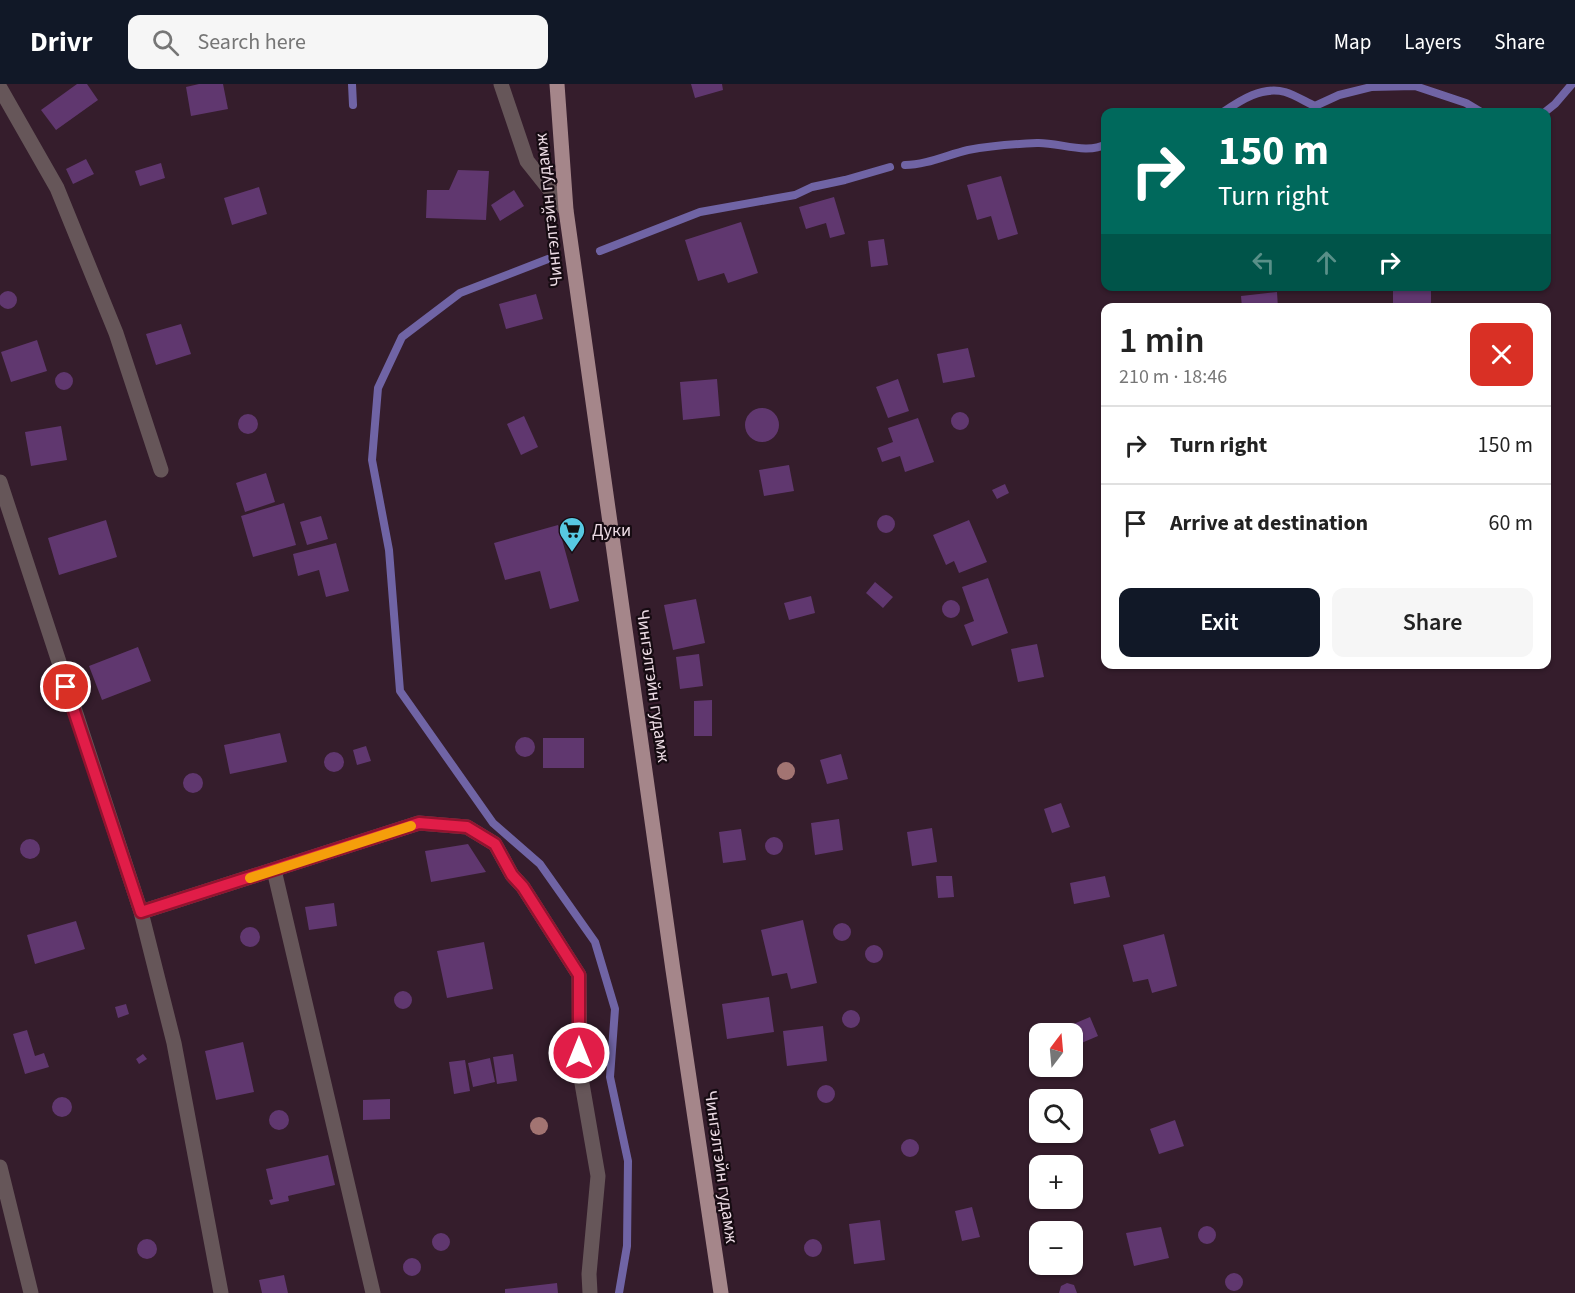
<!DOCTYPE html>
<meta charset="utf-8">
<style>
:root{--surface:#fff;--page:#f6f6f6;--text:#222;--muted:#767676;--line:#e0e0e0;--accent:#111827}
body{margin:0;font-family:"Source Sans 3",sans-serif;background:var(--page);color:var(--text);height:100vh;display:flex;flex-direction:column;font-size:22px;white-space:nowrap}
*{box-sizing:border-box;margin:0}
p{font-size:20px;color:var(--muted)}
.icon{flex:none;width:33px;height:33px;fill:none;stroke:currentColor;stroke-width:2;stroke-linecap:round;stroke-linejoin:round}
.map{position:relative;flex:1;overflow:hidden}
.drawer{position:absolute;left:1101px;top:219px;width:450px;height:366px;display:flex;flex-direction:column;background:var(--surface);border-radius:12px;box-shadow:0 2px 4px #0004}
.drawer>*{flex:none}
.top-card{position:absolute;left:1101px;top:24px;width:450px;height:183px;border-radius:12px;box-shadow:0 2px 4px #0004;background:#00695c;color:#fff;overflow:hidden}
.needle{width:39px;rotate:16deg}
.fabs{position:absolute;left:1029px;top:939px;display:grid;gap:12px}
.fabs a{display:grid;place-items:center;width:54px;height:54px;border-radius:12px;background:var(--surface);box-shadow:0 2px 4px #0004;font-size:30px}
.pin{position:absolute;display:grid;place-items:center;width:51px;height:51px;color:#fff;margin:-26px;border:3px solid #fff;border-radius:50%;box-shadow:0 2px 6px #0007}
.me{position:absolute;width:66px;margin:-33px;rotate:0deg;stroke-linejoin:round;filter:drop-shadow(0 0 4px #0008)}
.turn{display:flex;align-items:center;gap:21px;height:126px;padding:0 18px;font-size:27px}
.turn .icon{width:78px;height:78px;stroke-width:2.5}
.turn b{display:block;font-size:42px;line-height:51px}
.lanes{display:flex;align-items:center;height:57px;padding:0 18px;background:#0003;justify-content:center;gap:30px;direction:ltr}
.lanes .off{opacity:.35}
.round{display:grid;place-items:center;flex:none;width:63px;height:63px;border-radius:12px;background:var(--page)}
.overview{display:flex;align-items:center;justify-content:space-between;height:102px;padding:0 18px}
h1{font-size:36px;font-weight:600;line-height:45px}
.action{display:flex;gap:12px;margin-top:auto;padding:12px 18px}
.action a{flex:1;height:69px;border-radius:12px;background:var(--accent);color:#fff;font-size:24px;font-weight:600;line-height:69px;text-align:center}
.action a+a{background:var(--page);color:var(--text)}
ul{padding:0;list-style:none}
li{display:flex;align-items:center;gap:18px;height:78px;padding:0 18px;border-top:2px solid var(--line)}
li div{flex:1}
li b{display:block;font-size:22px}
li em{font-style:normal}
header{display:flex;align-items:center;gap:36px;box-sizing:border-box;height:84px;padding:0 30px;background:var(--accent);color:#fff}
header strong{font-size:28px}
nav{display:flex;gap:33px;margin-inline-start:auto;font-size:21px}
.search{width:420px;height:54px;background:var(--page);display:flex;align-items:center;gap:15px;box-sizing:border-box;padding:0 21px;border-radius:12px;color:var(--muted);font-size:22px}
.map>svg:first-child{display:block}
</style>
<header>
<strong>Drivr</strong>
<div class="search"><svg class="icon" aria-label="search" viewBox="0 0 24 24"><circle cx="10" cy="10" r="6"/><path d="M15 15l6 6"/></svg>Search here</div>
<nav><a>Map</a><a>Layers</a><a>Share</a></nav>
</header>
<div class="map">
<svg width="1575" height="1209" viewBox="0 0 1575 1209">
<rect width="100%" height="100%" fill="#351d2c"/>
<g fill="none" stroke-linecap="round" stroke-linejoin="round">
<path stroke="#7064a5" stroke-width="8" d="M352,0L353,21
M1223,28C1241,16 1262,2 1285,8C1295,11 1306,18 1315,22L1339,11L1371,3L1415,2L1466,19L1481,28
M1545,28L1555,20L1572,0
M905,81C926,81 947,71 968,66C990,62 1014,60 1037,59C1058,58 1087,71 1106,60
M600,167L700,128L795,111L812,103L845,96L890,83
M548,175L460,209L402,253L378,304L372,376L389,466L400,607L493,739L540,780L595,858L615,925L610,993L628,1077L627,1162L619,1209"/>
</g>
<path fill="#60376f" d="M77,0H87L98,16L56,46L41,26Z
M199,0H223L228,25L191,32L186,3Z
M691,0H722L723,6L695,14Z
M86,75L94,90L73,100L66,85Z
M161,79L165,94L140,102L135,87Z
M458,86L489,87L486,136L426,134L427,106H449Z
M1001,92L1018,150L998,156L991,132L977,136L967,101Z
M259,103L267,130L232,141L224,114Z
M514,106L524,122L500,137L491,121Z
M834,113L845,150L830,154L826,139L806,145L799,123Z
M741,138L758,189L728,199L724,189L698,197L685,156Z
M884,155L888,181L871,183L868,157Z
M1393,202H1431V224H1393Z
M-1 216a9 9 0 1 1 18 0a9 9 0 1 1-18 0Z
M1277,208L1278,224H1242L1241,212Z
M536,210L543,235L506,245L499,220Z
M181,240L191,270L156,281L146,250Z
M37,256L47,287L11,298L1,268Z
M968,264L975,293L943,299L937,270Z
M55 297a9 9 0 1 1 18 0a9 9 0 1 1-18 0Z
M717,295L720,332L683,336L680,298Z
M898,295L909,327L888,334L876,303Z
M745 341a17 17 0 1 1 34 0a17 17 0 1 1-34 0Z
M951 337a9 9 0 1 1 18 0a9 9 0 1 1-18 0Z
M238 340a10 10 0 1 1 20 0a10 10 0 1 1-20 0Z
M524,332L538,363L521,371L507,340Z
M918,334L934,378L905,388L900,372L882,378L877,364L893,358L888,344Z
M61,342L67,376L31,382L25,348Z
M789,381L794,407L764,412L759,386Z
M266,389L275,418L245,428L236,399Z
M1005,400L1009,409L997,415L992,406Z
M284,419L296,461L253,473L241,432Z
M877 440a9 9 0 1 1 18 0a9 9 0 1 1-18 0Z
M321,432L328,455L307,461L300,438Z
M106,436L117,473L59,491L48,454Z
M969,436L987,478L959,489L954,477L946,481L933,451Z
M558,441L579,517L550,525L540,487L505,496L494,459Z
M336,459L349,507L326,513L319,486L298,492L293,470Z
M988,494L1008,549L972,562L964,541L974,537L962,503Z
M875,498L893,513L883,524L866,509Z
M811,512L815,529L789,536L784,519Z
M696,515L705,559L673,566L664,521Z
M942 525a9 9 0 1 1 18 0a9 9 0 1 1-18 0Z
M1037,560L1044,593L1018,598L1011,565Z
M138,563L151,597L102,616L89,582Z
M699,570L703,602L680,605L676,573Z
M712,616V652H694V617Z
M280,649L287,678L230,690L224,661Z
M515 663a10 10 0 1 1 20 0a10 10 0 1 1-20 0Z
M543,654H584V684H543Z
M366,662L371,677L357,681L353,666Z
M324 678a10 10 0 1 1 20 0a10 10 0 1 1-20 0Z
M841,670L848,695L827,700L820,676Z
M183 699a10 10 0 1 1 20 0a10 10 0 1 1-20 0Z
M1061,719L1070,743L1052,749L1044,725Z
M839,735L843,766L815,771L811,739Z
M932,744L937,778L912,782L907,748Z
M741,745L746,776L723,779L719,748Z
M765 762a9 9 0 1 1 18 0a9 9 0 1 1-18 0Z
M20 765a10 10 0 1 1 20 0a10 10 0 1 1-20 0Z
M468,760L486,788L431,798L425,767Z
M936,792H952L954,813L938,814Z
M1105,792L1110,813L1074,820L1070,799Z
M334,819L337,842L309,846L305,823Z
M803,836L817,899L791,905L787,889L772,892L761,846Z
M76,837L85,865L35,880L27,851Z
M833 848a9 9 0 1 1 18 0a9 9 0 1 1-18 0Z
M240 853a10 10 0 1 1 20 0a10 10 0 1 1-20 0Z
M1164,850L1177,902L1152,909L1148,895L1133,898L1123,861Z
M484,858L493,905L447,914L437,867Z
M865 870a9 9 0 1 1 18 0a9 9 0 1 1-18 0Z
M394 916a9 9 0 1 1 18 0a9 9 0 1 1-18 0Z
M769,913L774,948L727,955L722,920Z
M126,920L129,930L118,934L115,923Z
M842 935a9 9 0 1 1 18 0a9 9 0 1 1-18 0Z
M1090,933L1098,952L1072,963V950H1066L1064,944Z
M823,942L827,977L787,982L783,947Z
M27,946L35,972L44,969L49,983L25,990L13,950Z
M243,958L254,1008L216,1016L205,967Z
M143,970L147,975L139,980L136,975Z
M513,970L517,997L497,1000L493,973Z
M490,974L495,998L473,1003L468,979Z
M465,976L470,1007L454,1010L449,978Z
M817 1010a9 9 0 1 1 18 0a9 9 0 1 1-18 0Z
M52 1023a10 10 0 1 1 20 0a10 10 0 1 1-20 0Z
M390,1015V1035L363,1036V1016Z
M269 1036a10 10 0 1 1 20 0a10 10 0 1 1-20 0Z
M1175,1036L1184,1062L1159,1070L1150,1045Z
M901 1064a9 9 0 1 1 18 0a9 9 0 1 1-18 0Z
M328,1071L335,1101L288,1112L289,1117L271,1121L269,1116L273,1115L266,1085Z
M972,1123L980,1153L962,1157L955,1127Z
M880,1136L885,1176L854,1180L849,1140Z
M1198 1151a9 9 0 1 1 18 0a9 9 0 1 1-18 0Z
M1161,1143L1169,1174L1134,1182L1126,1149Z
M432 1158a9 9 0 1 1 18 0a9 9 0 1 1-18 0Z
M137 1165a10 10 0 1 1 20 0a10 10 0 1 1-20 0Z
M804 1164a9 9 0 1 1 18 0a9 9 0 1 1-18 0Z
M403 1183a9 9 0 1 1 18 0a9 9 0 1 1-18 0Z
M1225 1198a9 9 0 1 1 18 0a9 9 0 1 1-18 0Z
M284,1191L288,1209H262L259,1196Z
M557,1199L558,1209H505V1205Z
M1067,1199L1074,1201L1077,1209H1059L1061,1202Z"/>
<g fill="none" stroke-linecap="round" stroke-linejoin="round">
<path stroke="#665659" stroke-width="15" d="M501,0L527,77L566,126
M0,4L57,104L116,249L161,386
M0,398L141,828L174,959L221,1209
M274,786L373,1209
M141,828L419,739L467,743L495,760L512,791L523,803L579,891L580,988L598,1092L589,1190L590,1209
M0,1083L31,1209"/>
<path stroke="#a5868a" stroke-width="15" d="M557,0L566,126L673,886L721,1209"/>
</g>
<g fill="#a27472">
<circle cx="786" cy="687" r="9"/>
<circle cx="539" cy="1042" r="9"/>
</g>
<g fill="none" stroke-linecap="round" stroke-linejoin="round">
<g stroke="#92132f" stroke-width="15">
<path id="route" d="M66,603L141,828L419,739L467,743L495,760L512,791L523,803L579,891V969"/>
</g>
<use href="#route" stroke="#e11d48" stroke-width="10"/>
<path stroke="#f59e0b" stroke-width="10" d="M250,794L411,742"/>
</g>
<defs>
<g id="supermarket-pin" transform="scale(1.35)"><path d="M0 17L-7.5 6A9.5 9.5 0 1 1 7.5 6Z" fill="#57c9e2" stroke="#160b12"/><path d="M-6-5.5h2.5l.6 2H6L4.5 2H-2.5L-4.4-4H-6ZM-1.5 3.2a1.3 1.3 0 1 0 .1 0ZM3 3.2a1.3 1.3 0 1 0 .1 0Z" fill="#111"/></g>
</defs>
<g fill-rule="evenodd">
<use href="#supermarket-pin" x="572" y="446"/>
</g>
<g text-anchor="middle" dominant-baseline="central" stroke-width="4.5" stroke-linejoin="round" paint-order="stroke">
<g font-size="18" fill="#ebdae3" stroke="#160b12">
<text transform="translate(549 126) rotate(-96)">Чингэлтэйн гудамж</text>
<text transform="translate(653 602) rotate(82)">Чингэлтэйн гудамж</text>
<text transform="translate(721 1083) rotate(82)">Чингэлтэйн гудамж</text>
</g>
<g font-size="18" fill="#ebdae3" stroke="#160b12" text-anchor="start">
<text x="592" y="446">Дуки</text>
</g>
</g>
</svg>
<div class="fabs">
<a><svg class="needle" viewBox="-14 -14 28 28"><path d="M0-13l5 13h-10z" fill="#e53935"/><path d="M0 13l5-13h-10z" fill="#767676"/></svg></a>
<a><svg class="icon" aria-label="search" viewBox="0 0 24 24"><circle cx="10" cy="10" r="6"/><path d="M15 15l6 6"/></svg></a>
<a>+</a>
<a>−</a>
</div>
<div class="pin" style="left:66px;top:603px;background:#d93025"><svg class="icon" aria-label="arrive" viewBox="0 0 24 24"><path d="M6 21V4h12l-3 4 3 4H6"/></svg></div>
<svg class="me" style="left:579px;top:969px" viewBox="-20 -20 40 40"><circle r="17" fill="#e11d48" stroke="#fff" stroke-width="3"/><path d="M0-11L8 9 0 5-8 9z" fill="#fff"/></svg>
<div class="top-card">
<div class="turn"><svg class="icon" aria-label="right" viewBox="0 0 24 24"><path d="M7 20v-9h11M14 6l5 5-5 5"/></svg><div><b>150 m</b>Turn right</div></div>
<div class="lanes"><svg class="icon off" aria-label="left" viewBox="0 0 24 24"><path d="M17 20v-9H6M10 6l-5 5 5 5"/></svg><svg class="icon off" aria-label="ahead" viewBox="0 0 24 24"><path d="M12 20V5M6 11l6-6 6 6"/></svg><svg class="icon" aria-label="right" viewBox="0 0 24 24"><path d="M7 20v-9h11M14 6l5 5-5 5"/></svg></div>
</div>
<section class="drawer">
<div class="overview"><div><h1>1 min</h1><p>210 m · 18:46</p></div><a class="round" style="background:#d93025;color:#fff"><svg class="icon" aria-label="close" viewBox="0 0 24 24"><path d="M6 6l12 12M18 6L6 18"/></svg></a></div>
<ul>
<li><svg class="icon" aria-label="right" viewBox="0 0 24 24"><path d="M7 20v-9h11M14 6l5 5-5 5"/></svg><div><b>Turn right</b></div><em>150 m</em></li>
<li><svg class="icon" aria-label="arrive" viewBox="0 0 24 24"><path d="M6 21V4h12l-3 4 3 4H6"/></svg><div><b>Arrive at destination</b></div><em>60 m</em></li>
</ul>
<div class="action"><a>Exit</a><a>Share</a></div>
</section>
</div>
